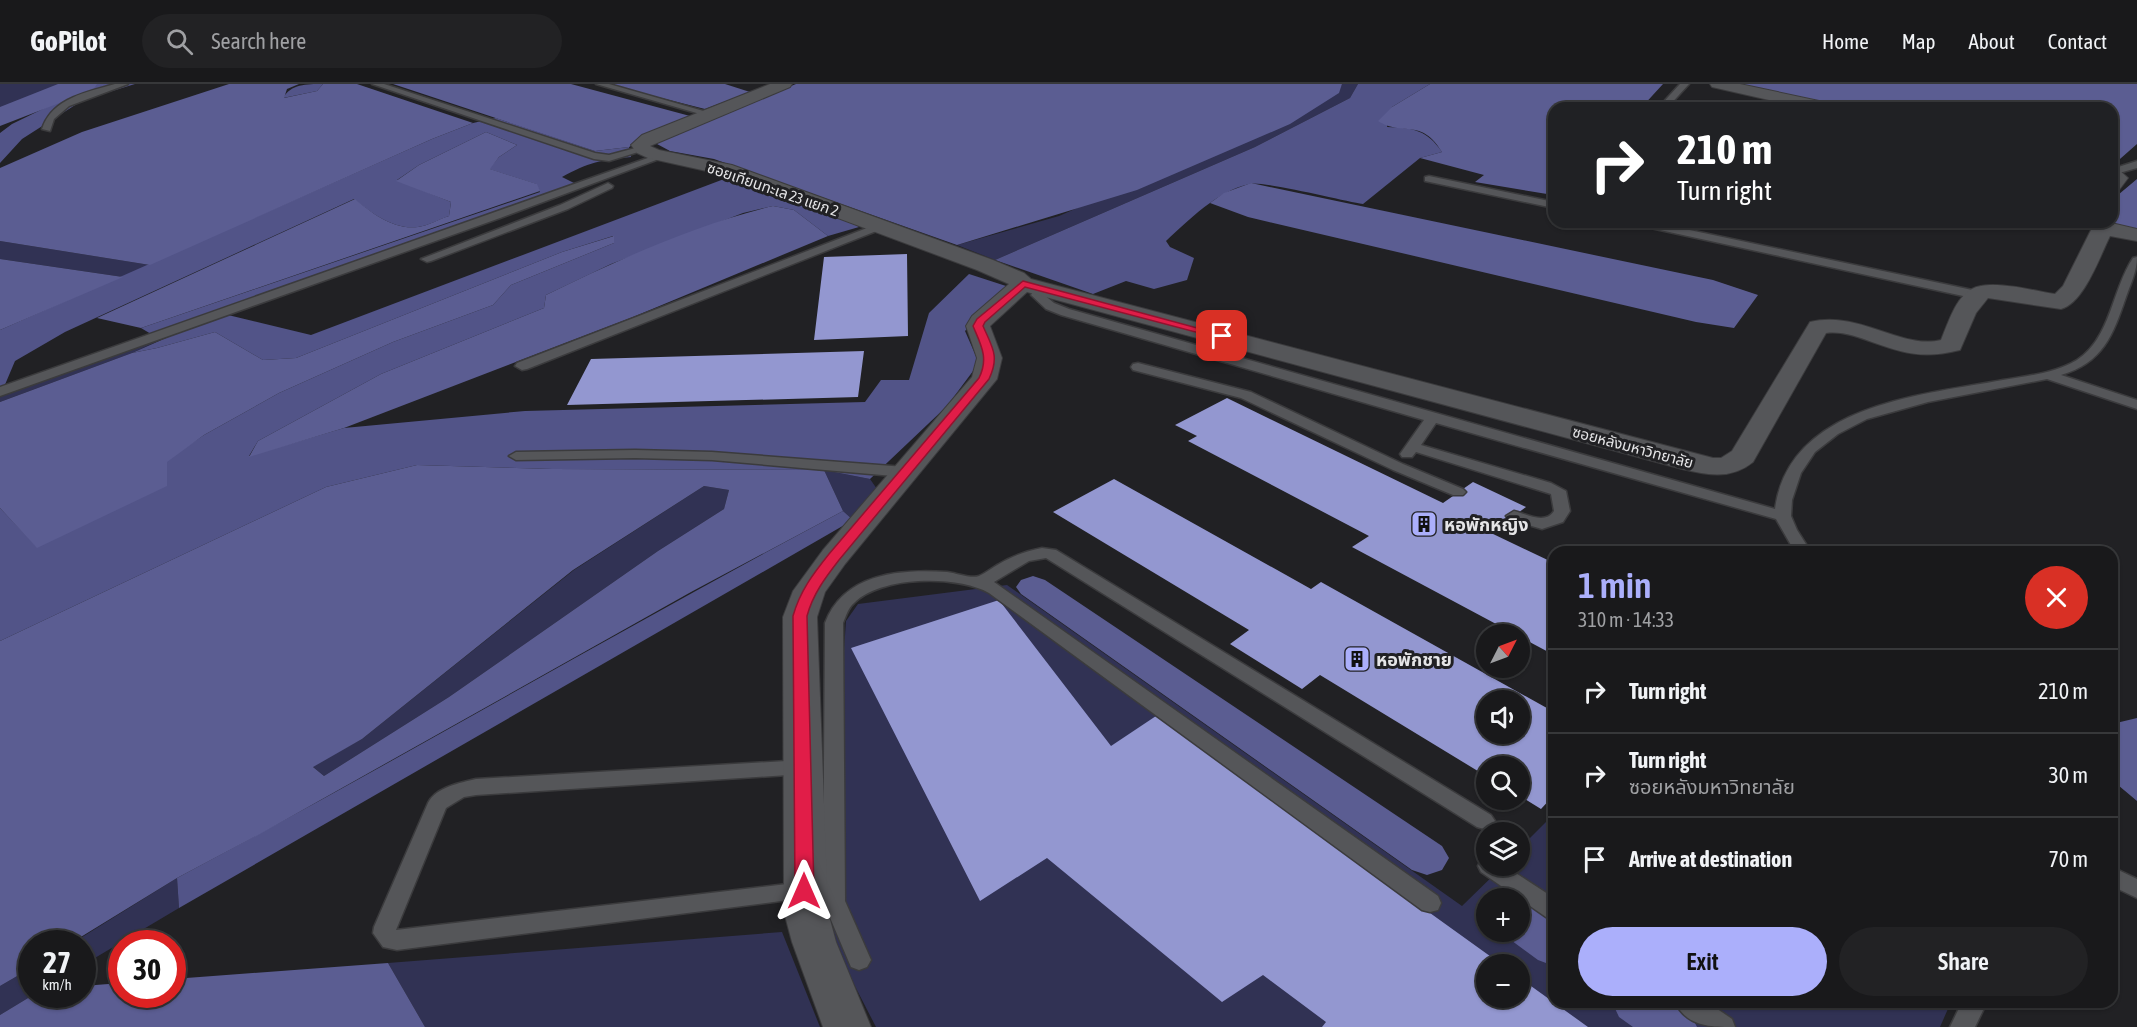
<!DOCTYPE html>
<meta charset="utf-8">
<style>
:root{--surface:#19191b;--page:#222224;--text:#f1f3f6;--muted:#9fa0a3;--line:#37383a;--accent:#abaffb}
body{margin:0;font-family:"Asap Condensed","Noto Sans Thai",sans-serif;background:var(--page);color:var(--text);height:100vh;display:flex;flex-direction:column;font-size:22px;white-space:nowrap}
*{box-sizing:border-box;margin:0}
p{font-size:20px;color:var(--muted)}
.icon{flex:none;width:33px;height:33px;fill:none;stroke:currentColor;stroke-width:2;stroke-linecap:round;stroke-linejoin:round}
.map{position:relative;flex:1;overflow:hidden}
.drawer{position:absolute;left:1548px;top:462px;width:570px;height:462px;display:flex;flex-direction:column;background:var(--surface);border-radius:18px;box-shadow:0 2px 4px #0004,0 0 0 2px var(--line)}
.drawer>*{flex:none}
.banner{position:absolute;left:1548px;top:18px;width:570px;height:126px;border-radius:18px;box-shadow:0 2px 4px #0004,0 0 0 2px var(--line);background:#202124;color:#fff;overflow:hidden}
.needle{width:39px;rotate:48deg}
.buttons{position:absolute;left:1476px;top:540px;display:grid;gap:12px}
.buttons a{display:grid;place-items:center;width:54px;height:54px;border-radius:50%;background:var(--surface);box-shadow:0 2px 4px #0004,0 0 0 2px var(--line);font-size:30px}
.speed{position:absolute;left:18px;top:846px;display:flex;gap:12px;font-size:30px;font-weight:700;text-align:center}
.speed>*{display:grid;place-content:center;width:78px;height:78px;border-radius:50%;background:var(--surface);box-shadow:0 2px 4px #0004,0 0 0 2px var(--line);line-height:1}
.speed small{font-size:15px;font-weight:400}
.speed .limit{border:9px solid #d22;background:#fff;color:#111}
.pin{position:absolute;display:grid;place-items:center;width:51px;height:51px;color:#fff;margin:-26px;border-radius:12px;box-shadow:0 3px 9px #0006}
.me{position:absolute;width:66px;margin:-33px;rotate:0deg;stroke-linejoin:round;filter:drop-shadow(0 0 4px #0008)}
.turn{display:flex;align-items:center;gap:21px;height:126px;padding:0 30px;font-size:27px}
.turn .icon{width:78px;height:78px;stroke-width:2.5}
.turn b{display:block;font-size:42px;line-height:51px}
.round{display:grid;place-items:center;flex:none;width:63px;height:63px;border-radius:32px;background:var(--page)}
.headline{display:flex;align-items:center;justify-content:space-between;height:102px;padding:0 30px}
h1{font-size:36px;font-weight:600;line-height:45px;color:var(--accent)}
.cta{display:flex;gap:12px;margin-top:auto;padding:12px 30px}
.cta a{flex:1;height:69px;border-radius:36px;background:var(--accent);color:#111;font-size:24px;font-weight:600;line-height:69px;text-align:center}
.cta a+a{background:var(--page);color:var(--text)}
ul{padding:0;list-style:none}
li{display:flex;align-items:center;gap:18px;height:84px;padding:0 30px;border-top:2px solid var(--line)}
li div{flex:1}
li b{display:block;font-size:22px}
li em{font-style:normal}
header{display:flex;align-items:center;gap:36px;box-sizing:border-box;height:84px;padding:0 30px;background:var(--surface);border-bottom:2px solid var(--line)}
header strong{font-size:28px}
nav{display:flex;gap:33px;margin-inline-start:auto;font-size:21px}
.search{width:420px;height:54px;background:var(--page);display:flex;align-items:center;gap:15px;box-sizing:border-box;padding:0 21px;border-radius:33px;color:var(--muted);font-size:22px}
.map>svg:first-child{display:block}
</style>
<header>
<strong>GoPilot</strong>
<div class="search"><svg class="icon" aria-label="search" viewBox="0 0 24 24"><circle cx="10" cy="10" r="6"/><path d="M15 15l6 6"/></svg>Search here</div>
<nav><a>Home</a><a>Map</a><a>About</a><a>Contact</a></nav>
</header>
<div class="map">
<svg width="2137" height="943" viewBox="0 0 2137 943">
<rect width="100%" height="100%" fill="#212124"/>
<path fill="#313254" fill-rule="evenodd" d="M0,0H70L25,16L0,28Z
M1342,0H1358L1350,14L1255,63L995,176L957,161L1059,132L1338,9Z
M0,157L150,181L123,193L0,175Z
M196,239L132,269L0,318V304L150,250L156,253Z
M824,386L870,395L877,405L853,436L843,427Z
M704,402L729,406L724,425L658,467L449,613L324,692L312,682L362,655L574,486Z
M1007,501L1462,822L1503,782H1520V764L1554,730V918H1951L1940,943H876L825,844L846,537L858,520ZM1486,814H1520V848H1486ZM1486,880H1520V914H1486Z
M177,794L179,824L83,881L82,860H71Z
M782,848L820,943H425L388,879Z
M31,884L33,911L0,931V902Z"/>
<path fill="#525488" d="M94,0H135L83,16L22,55L0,79V49L12,40Z
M323,0L317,7L283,14C291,0 306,0 323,0Z
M1358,0H1430L1392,23L1387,43C1414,44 1427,46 1442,68L1420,74L1363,120C1344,117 1261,96 1249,100C1216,108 1190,135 1166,157L1170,163L1194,174L1187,196L1154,205L1126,197L1093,210L995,176L1255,63L1350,14Z
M496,34L595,67L629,63L631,73C603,75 587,79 562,93L578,101L156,253L141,244L540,108L536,100L489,85L499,73L517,61L486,48L419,81L397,96L451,118L449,132C440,135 428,142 418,143C393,146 372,129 354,115L65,248L15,277L4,303L0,304V246L432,55L473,39Z
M732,92L842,133L859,143L828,152L794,126L773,122L743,129L611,180L546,211L544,224L381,290L258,357L249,372L344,344L525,327L865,318L881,296H909L929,229L969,190L1006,202L965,247L979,279L947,322L870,395L824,386L552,385L417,381L326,403L0,557V424L37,463L204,351L279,309L393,258L493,221L511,201L614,159L613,152L562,168L296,274L263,276L215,248L157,264L132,269L193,242L228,231L311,251Z
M843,427L853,436L179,824L177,794C401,675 619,546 843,427Z"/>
<path fill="#5b5d92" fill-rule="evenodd" d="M229,0H299L287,5L284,14L317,7L323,0H357L473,39L432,55L150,181L0,157V84L82,48Z
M393,0H571L690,32L629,63L595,67Z
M606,0H725L750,8L705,25Z
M796,0H1342L1339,9L1290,40L1137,106L957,161L714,75L670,67L657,60L665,53Z
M1430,0H1663L1641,24H1554V105L1547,110L1475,98L1484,91L1420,74L1442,68C1421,33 1403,53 1378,37L1392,23Z
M1727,0H2137V60L2112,82V24H1839Z
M486,48L517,61L499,73L490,85L537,100L540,107L141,244L97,234L355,115C372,129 393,146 418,143C428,142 439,135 449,132L451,118L396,97L419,81Z
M2137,95V148L2122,145L2107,138H2112V116Z
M1251,99L1713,196L1758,211L1734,244L1696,238L1248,133L1210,119L1224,109Z
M773,122L794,126L828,152L633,233L344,344L249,373L258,357L381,290L544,224L546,211C618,176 694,141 773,122Z
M614,152V159L511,201L493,221L393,258L279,309L204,351L167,378V402L37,464L0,424V318L132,269L157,264L215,248L263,276L296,274L562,168Z
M0,175L123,193L0,246Z
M417,381L552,385L824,386L843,427L691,508L260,750L177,794L71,859L32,860L31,884L0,902V557L326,403ZM704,402L729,406L724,425L658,467L449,613L324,692L313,683L362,655L573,486Z
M2137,634V717L2112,696V640Z
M388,879L425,943H0V931L33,911L82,910L83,902L121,899L122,910H172L173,895Z"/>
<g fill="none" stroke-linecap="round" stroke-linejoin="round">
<path fill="#5b5d92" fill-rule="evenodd" d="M1033,492L1045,496L1442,762L1449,774L1442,786L1427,791L1412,786L1021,510L1016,503L1021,496Z
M1520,819L1536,825L1554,837V882L1538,876L1504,851L1502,848H1520Z
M1612,918H1676L1689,927L1697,943H1633L1619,933Z"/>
<path fill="#5b5d92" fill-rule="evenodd" d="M58,0H97L93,6L0,42V23Z"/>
</g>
<path fill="#9397d0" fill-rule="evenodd" d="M907,170L908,252L814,256L824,173Z
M864,267L858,313L567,321L591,275Z
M1227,314L1443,419L1473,398L1526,423L1491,449L1554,479V571L1352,463L1369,452L1188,357L1197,352L1175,341Z
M1114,395L1311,505L1321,498L1554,628V711L1541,725L1520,712V682H1486V692L1320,591L1302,605L1230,560L1249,546L1053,428ZM1486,616H1520V650H1486Z
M999,516L1111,662L1156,632L1501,880H1486V914H1520V894L1588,943H1322L1326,938L1263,891L1222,918L1047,774L980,817L851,564Z"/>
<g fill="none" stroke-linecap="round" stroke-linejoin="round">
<g stroke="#3b3b3d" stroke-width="3">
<path id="lane" d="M115,0H128L69,22L54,35L50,47L42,45C52,14 87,8 115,0Z
M372,0H384L595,69L609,71L643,62L648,65L609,77L594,75Z
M596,0H609L714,30L707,32Z
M1680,0H1689L1667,24H1658Z
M659,70L667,72L500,134L0,312V303Z
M2137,77V84L2112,91V85Z
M1429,92L1554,118V124L1425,97V93Z
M608,99L613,102L612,104L568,125L431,177L427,178L421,175L560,121Z
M1632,138H1652L1977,207L1983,211L1977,215L1637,141Z
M2048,138H2096V139L2091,142L2053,141Z
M880,139L885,142L884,144L527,285L522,286L515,282L517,279Z
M2137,173C2137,187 2131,199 2126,213C2113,251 2103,279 2061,291L2137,316V325L2047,295L1928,318L1867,335L1838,350L1815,368L1801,389L1792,416L1791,432L1797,446L1811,468H1795L1776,435L1436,339L1421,361L1551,399L1566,407L1570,427L1563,438L1542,445L1508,435L1506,432L1514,427C1527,430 1545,441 1554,427L1551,410L1416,368L1412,373H1402L1400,370L1424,336L1061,231L1046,225L1031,211L1037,201H1045L1047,204L1043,210L1054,219L1069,225L1775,425C1789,321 1921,311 2003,296C2027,292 2056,289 2077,276C2111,254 2112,205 2133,174Z
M1138,279L1251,308L1403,380L1463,405L1466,408L1463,411H1453L1393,386L1241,314L1133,286L1131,283L1133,280Z
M635,366L712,368L905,383L913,388L905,393L712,376L635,374L516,376L509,372L516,368Z
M1042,464L1056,466L1491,731L1495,737L1491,743L1484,745L1477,743L1046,474L1029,477L994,498L1438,812L1441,819L1438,826L1430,828L1422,826L989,509C957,491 881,492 854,519C848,524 846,532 843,539L845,817L871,876L867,883L859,886L851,883L823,817L825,539C844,489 900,485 947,488C956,489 971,495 979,492C986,489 993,483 999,480C1013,472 1026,467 1042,464Z
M803,676L810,678L813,683L810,688L803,690L476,711L464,713L446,724L396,846L804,798L812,801L815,807L812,813L397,866L383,863L373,849L374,843L428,719C436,703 460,699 476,695Z
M1486,774V782H1505L1554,814V835L1546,833L1481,788L1478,782L1481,776Z
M2112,783L2137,795V814L2112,802Z
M1675,918H1707L1732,935L1735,943C1711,943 1687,943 1675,918Z
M1962,918H1987L1975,943H1950Z"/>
</g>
<g stroke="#3b3b3d" stroke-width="2">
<path id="street" d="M770,0H792L790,3L650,62L659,66L732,81L993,176L1024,189L1031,195L1713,374H1721L1732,367L1810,238C1859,226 1902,266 1941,256C1948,240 1955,214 1972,205C1990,195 2035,207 2055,210L2063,202L2091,146L2080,138H2107L2137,145V157L2110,152C2100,172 2084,219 2061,225L1988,214L1976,229L1960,266C1924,275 1906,270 1872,258C1858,253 1842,247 1826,249L1753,378C1731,396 1707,391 1682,385L1027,208L990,242L1002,274L997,295L845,480L825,508L817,533L828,828L836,858L871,943H823L792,858L784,828L783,533L793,507L823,466L972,293L977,274L966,242L972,232L1009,200L977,186L720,90L648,74L637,69L631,61L642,51Z
M1710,0H1740L1833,20L1835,24H1804L1712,3Z
M2112,84L2119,86L2128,94L2119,106L2112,108Z"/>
</g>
<use href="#lane" fill="#555659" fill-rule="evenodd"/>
<use href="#street" fill="#555659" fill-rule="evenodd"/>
</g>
<path fill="#e11d48" stroke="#92132f" stroke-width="1.5" d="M1023,197L1227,252L1222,255L1025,203L985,238L983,242C992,263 1000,272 989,295L839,476C825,494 813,510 807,532L814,807L811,813L804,815L798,813L795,807L793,532C800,507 813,490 829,470L979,294C989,274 981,261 973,242L977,235Z"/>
<defs>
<g id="building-square" transform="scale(1.35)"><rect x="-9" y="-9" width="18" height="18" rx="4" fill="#abaffb" stroke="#212124"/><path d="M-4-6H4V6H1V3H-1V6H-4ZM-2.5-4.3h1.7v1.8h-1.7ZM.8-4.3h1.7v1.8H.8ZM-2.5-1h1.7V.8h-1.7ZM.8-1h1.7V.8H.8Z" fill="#111"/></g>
</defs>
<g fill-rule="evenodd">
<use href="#building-square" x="1424" y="440"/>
<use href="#building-square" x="1357" y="575"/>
</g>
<g text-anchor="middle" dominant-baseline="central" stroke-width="6" stroke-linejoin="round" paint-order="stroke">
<g font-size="15" fill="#e5e5e7" stroke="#212124">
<text transform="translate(773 105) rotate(19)">ซอยเทียนทะเล 23 แยก 2</text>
<text transform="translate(1633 363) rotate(15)">ซอยหลังมหาวิทยาลัย</text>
</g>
<g font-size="18" font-weight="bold" fill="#e5e5e7" stroke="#212124" text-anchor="start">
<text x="1444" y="440">หอพักหญิง</text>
<text x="1376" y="575">หอพักชาย</text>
</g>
</g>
</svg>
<div class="buttons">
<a><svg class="needle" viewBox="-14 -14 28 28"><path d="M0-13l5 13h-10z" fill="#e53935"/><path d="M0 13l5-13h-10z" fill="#9fa0a3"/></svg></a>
<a><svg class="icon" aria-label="sound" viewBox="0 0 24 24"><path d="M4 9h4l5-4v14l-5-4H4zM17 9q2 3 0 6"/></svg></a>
<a><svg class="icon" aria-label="search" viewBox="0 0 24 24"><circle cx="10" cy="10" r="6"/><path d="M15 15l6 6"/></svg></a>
<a><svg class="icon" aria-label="layers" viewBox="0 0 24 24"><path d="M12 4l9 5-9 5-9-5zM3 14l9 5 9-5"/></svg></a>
<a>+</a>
<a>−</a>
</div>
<div class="speed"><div>27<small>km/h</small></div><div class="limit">30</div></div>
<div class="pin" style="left:1222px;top:252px;background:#d93025"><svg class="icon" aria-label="arrive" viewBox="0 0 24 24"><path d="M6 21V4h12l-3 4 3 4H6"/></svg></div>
<svg class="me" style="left:804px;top:807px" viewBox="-20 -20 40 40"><path d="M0-17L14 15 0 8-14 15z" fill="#e11d48" stroke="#fff" stroke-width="4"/></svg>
<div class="banner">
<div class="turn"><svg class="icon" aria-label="right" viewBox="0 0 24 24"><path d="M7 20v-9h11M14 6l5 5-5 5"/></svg><div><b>210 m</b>Turn right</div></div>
</div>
<section class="drawer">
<div class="headline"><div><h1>1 min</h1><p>310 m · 14:33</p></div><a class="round" style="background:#d93025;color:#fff"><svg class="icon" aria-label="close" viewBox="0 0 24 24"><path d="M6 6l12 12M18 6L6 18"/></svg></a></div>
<ul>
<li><svg class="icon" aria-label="right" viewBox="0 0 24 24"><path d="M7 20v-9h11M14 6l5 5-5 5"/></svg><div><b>Turn right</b></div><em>210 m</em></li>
<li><svg class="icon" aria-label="right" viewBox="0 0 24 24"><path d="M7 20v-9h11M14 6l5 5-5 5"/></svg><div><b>Turn right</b><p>ซอยหลังมหาวิทยาลัย</p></div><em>30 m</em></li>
<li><svg class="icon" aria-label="arrive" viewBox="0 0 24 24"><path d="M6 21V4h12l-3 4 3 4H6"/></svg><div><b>Arrive at destination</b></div><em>70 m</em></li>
</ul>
<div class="cta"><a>Exit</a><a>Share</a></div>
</section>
</div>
